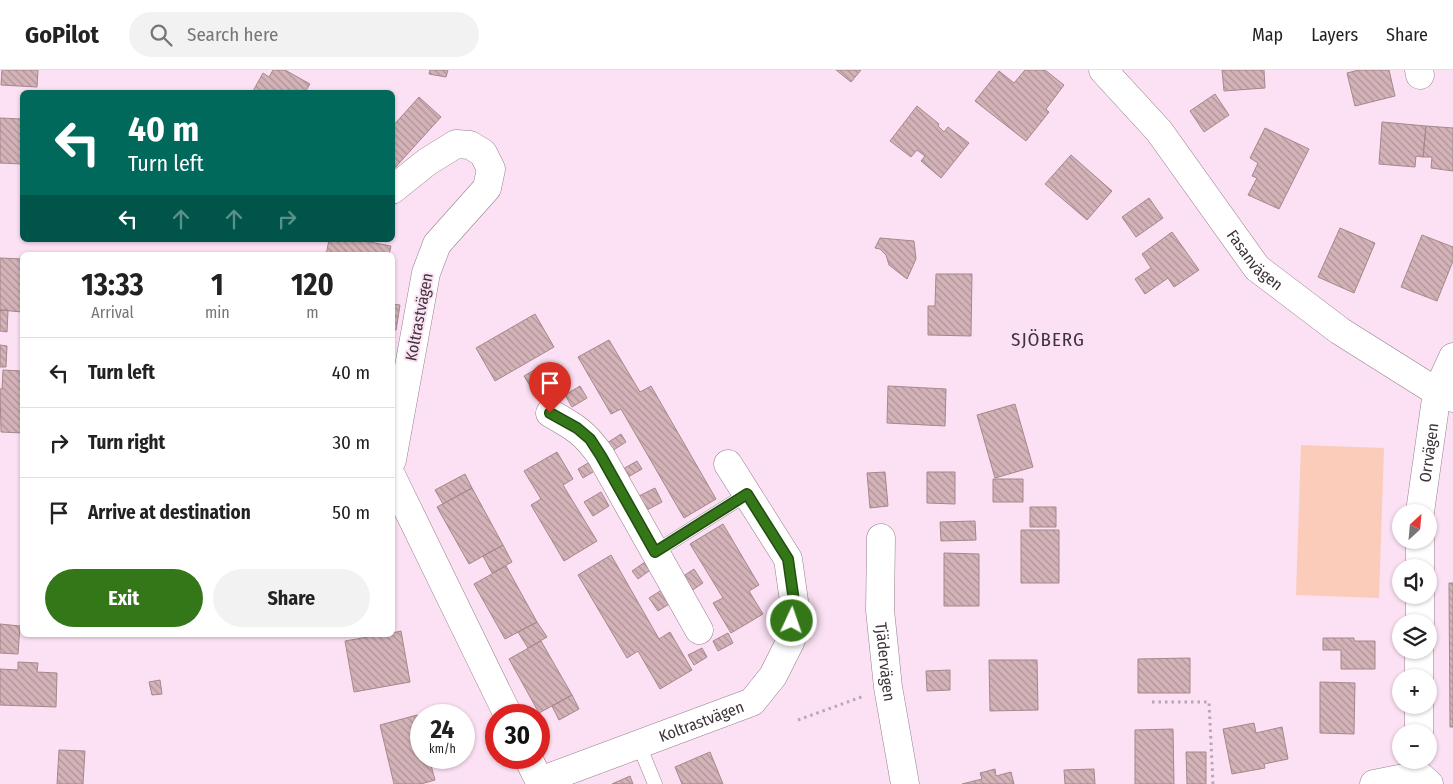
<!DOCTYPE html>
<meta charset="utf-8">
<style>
:root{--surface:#fff;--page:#f2f2f2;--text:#222;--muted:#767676;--line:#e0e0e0;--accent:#337718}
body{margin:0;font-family:"Fira Sans Condensed",sans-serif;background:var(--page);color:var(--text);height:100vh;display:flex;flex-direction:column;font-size:19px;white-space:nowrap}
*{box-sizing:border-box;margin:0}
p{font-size:16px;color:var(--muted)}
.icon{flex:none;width:28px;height:28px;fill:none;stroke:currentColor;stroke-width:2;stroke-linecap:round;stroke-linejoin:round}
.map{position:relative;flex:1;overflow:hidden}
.side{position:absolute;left:20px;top:182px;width:375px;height:385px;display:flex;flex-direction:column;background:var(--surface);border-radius:8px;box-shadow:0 1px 4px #0004}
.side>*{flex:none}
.banner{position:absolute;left:20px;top:20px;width:375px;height:152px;border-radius:8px;box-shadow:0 1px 4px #0004;background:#00695c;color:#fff;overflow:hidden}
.needle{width:32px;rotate:26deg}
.tools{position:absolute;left:1392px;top:434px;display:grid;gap:10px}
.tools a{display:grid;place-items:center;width:45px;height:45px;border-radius:50%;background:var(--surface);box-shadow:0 1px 4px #0004;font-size:25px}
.speed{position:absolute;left:410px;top:634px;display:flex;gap:10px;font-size:25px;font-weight:700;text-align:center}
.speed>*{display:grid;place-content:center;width:65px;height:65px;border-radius:50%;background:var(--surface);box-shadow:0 1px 4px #0004;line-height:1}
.speed small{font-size:12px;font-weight:400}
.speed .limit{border:8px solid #d22;background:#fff;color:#111}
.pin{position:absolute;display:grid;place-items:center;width:42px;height:42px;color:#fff;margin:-51px -21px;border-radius:50% 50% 50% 0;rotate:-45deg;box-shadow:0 0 5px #0007}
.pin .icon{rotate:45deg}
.me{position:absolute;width:55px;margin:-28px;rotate:3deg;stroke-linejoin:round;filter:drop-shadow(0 0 4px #0008)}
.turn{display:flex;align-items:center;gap:18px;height:105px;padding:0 25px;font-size:22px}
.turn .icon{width:65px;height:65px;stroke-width:2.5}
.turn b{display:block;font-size:35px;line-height:42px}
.lanes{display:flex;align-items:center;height:48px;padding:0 25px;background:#0003;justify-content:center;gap:25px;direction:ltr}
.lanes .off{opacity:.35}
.eta{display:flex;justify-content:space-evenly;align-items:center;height:85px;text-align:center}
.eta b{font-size:30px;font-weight:700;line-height:35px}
.cta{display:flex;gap:10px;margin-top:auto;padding:10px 25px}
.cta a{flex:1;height:58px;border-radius:30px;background:var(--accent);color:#fff;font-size:20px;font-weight:700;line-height:58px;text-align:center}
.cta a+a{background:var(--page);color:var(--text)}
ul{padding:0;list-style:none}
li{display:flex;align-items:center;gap:15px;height:70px;padding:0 25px;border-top:1px solid var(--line)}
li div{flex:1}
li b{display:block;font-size:19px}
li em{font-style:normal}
header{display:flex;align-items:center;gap:30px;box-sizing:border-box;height:70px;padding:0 25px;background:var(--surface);border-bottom:1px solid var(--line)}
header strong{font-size:24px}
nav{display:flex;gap:28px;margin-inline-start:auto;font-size:18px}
.search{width:350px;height:45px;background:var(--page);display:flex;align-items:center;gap:12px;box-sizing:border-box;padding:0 18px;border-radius:28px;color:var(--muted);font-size:19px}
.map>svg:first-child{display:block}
</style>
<header>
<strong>GoPilot</strong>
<div class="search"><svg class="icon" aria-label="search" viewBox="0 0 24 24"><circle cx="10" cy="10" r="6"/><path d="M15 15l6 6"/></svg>Search here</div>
<nav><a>Map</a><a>Layers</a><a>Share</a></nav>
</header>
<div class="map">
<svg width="1453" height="714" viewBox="0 0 1453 714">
<defs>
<pattern id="building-back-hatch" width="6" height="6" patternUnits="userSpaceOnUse" patternTransform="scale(1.25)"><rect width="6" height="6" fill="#d4b3b8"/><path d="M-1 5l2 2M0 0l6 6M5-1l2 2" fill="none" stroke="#ad9297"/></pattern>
</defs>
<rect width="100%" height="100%" fill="#fbe1f3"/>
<path fill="#fbccba" d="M1301,375L1384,378L1379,528L1296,525Z"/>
<path fill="url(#building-back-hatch)" stroke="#a6878c" d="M2,0H38L37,17L1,15Z
M273,0H285L310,14L305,22H255L253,21L263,3L269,7Z
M430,0H448L446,7L429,4Z
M836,0H861L851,12Z
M1025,0H1045L1064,15L1046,39L1049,42L1026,71L975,31L999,1L1014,13Z
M1222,0H1264L1265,18L1224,21Z
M1359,0H1389L1395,26L1355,36L1347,3Z
M1215,24L1229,45L1204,62L1190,41Z
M419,27L441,47L392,101V57Z
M917,36L939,54L938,56L944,62L948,57L969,73L941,108L921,91L925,86L917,80L911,87L890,71Z
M0,48L22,49V94L0,93Z
M1382,52L1426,56L1423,87L1416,86L1415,97L1379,94Z
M1426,56L1453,58V101L1431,98L1432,87H1423Z
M1265,58L1309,79L1279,139L1248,125L1257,108L1252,106L1258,93L1250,88Z
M1071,85L1112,121L1087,150L1045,114Z
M1149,128L1163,148L1136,167L1122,147Z
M1340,158L1375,173L1354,223L1318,207Z
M1172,162L1199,200L1174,217L1168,208L1145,224L1135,209L1151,198L1142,184Z
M1422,165L1453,177V191L1437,231L1401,217Z
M880,168L914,171L916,189L907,209L889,195L886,185L880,179L875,178Z
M329,170H359L391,176L389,185H326Z
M0,188L22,189V242L0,240Z
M936,204H972L971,266L928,265V236H935Z
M392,234L400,235L396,260H392Z
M0,240H8L7,262L0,261Z
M535,244L554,277L495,311L476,278Z
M609,270L640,322L651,316L716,429L684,448L621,339L611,344L578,287Z
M0,275L7,276L6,297H0Z
M538,298L547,313L533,321L524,306Z
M3,300L22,301V363L1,362L0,319H2Z
M580,316L587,328L572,337L565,325Z
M888,316L946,319L945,356L887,353Z
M1015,334L1033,397L995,408L977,345Z
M621,364L626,372L612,381L607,373Z
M557,382L573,409L563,415L597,471L564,491L531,435L541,429L524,401Z
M593,390L598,399L583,408L578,399Z
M637,391L642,399L628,407L623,399Z
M885,402L888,436L870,438L867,403Z
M927,402H955V434L927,433Z
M465,404L472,418L443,434L435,420Z
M993,409H1023V432H993Z
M472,418L503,475L469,494L437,437Z
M655,418L662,432L645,441L637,427Z
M601,422L609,436L593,446L584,432Z
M1030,437H1056V457H1030Z
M975,451L976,470L941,471L940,452Z
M723,454L759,515L749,521L763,544L731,563L713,533L723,528L690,474Z
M1021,460H1059V513H1021Z
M503,475L512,492L492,503L483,486Z
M944,483L979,484V536H944Z
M611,485L659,569L670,562L692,600L660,619L638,581L627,588L578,505Z
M648,490L653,498L638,509L632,501Z
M506,496L537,552L505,569L474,514Z
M694,499L703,513L688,523L679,509Z
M1449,513H1453V657H1450Z
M665,518L674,531L658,541L649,528Z
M537,552L547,567L528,578L518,562Z
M0,554L20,556L18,584L0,583Z
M401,561L410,612L354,622L345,571L379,565H392V563Z
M728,563L733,573L718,581L713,571Z
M1323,568H1354V571H1375V599H1341V580H1323Z
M541,571L572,625L539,643L509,589Z
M702,578L707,587L694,595L688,585Z
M1190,588V623H1138V589Z
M989,590H1037L1038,640L990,641Z
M18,592L38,593L37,602L57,603L56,637L0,635V599L18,600Z
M950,600V620L927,621L926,601Z
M160,610L162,624L152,625L149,612Z
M1320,612L1355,613L1354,664L1320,663Z
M572,625L579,639L559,650L552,636Z
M417,645L421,661V688H429L435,710L421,714H394L380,655Z
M1254,653L1256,663L1282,657L1288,689L1264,694L1265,698L1232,704L1223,659Z
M1173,659L1174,714H1135V660Z
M59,680L85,681L83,714H57Z
M710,682L723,714H682L675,697Z
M1186,682H1206V714H1187Z
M995,699L996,706L1011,702L1014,714H962L982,709L980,703Z
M1094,699L1095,714H1065L1064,700Z
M630,706L633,714H612Z"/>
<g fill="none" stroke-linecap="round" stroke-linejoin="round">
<g stroke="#957d8e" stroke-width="15">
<path id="service" d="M655,482L747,424
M639,675L655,714"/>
</g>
<g stroke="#957d8e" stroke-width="29">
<g id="minor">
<path id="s1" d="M1103,0L1159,61L1257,198L1340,261L1437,322L1453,328"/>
<path d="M1419,0L1420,5"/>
<path d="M392,120L427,92L456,74L470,75L483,83L491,99L487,118L437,174L426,203L392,390"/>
<path d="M550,343C575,357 585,363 601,386L699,560"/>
<path d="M392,407L508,645"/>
<path id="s2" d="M1420,442L1437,322L1453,287"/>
<path id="s3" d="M881,468L880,540L888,617L905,714"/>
<path d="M1420,498V470"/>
<path d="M1420,552V525"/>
<path d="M1419,608V580"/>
<path d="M1419,662V635"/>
<path d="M528,688L541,714"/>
<path id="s4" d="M540,711L752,632L773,606L791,570L794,531L788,489L728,394"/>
<path d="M1374,714L1419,705L1429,714"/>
</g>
</g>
<path stroke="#b9a5b3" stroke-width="3" stroke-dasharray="2.5 4" stroke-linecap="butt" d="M1152,632H1209L1213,714
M798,650L864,626"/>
<use href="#service" stroke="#fff" stroke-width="14"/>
<use href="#minor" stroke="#fff" stroke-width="28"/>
</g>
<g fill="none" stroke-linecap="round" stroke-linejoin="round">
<g stroke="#214d10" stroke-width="12">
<path id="route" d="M550,343L577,358L590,369L601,386L655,482L747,424L788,489L794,531L792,551"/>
</g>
<use href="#route" stroke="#337718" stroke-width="9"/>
</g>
<g text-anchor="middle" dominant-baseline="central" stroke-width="4" stroke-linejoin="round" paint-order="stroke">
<g font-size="16" fill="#3d333a" stroke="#fbe1f3">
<text stroke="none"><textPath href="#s1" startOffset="244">Fasanvägen</textPath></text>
<text transform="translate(419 247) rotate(-79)">Koltrastvägen</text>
<text stroke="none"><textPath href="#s2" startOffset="60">Orrvägen</textPath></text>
<text stroke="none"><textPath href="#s3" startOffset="124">Tjädervägen</textPath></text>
<text stroke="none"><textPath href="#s4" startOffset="172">Koltrastvägen</textPath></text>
</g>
<g font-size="19" letter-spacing="1" fill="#3d333a" stroke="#fbe1f3">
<text x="1048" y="269">SJÖBERG</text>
</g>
</g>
</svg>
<div class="tools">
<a><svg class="needle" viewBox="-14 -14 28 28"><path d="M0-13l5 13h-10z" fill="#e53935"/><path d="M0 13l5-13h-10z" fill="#767676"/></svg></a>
<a><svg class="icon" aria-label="sound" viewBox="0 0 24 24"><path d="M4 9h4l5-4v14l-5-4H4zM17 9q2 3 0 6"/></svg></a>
<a><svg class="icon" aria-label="layers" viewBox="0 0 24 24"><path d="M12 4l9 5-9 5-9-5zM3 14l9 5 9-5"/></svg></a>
<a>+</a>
<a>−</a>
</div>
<div class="speed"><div>24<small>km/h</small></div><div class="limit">30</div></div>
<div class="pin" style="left:550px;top:343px;background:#d93025"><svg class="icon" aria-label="arrive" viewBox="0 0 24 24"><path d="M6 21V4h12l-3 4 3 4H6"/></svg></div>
<svg class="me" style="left:792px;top:551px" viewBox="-20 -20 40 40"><circle r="17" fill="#337718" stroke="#fff" stroke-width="3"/><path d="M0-11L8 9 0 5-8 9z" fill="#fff"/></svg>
<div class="banner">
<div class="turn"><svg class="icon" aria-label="left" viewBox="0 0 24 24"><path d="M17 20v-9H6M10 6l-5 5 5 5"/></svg><div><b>40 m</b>Turn left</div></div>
<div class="lanes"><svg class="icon" aria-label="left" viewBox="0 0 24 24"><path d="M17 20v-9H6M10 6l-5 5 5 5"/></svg><svg class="icon off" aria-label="ahead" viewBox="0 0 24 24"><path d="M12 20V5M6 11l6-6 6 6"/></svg><svg class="icon off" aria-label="ahead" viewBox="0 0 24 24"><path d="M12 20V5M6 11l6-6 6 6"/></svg><svg class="icon off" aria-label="right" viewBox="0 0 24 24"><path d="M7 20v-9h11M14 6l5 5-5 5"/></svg></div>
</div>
<section class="side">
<div class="eta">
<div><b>13:33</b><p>Arrival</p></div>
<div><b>1</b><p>min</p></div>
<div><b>120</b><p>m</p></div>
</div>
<ul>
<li><svg class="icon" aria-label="left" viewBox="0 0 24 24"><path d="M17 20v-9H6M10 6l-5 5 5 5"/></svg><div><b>Turn left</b></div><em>40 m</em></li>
<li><svg class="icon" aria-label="right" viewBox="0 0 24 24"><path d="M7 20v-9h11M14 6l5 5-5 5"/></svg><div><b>Turn right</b></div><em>30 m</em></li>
<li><svg class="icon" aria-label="arrive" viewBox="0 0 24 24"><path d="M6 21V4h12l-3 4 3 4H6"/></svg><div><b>Arrive at destination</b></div><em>50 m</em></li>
</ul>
<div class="cta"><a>Exit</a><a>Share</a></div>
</section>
</div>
